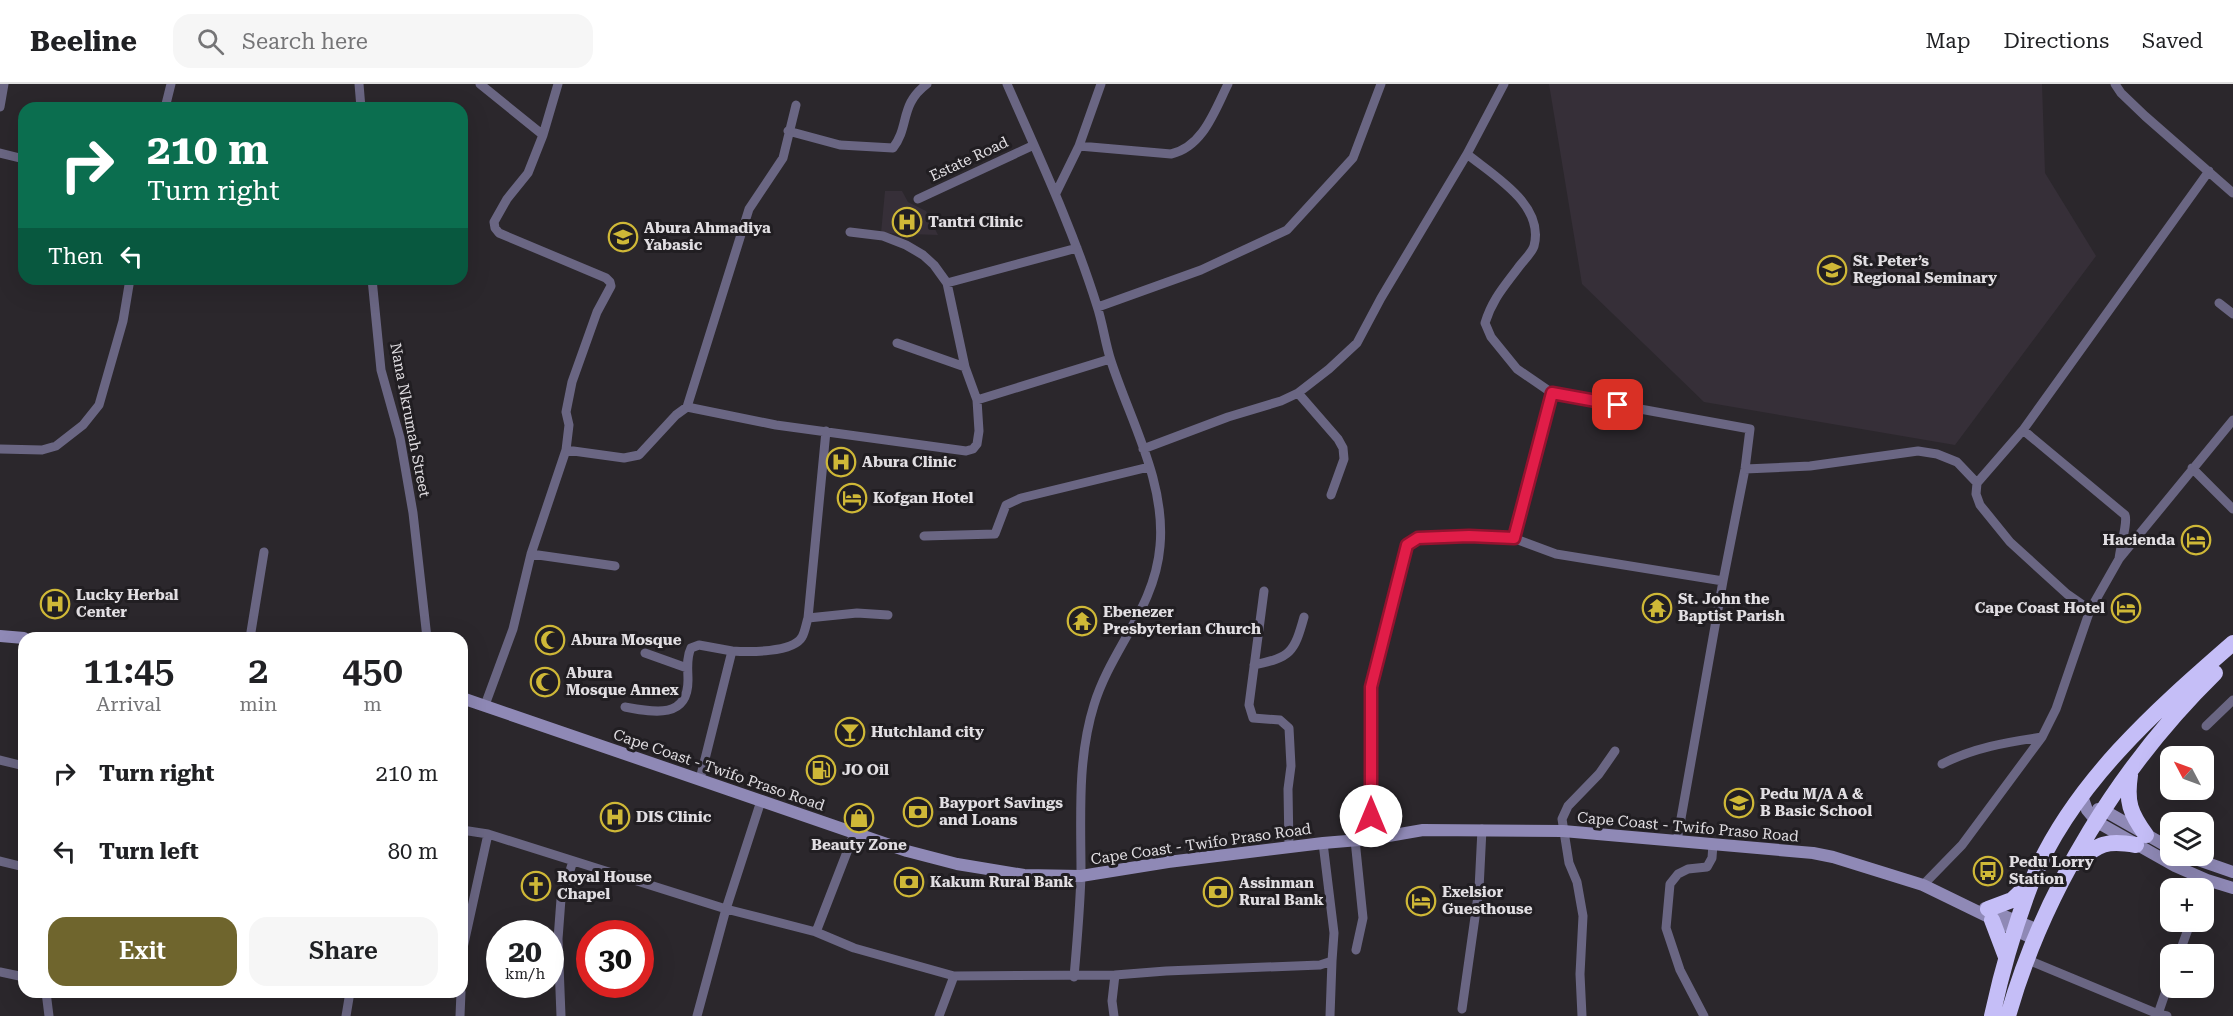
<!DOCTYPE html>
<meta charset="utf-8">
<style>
:root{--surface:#fff;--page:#f6f6f6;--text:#202124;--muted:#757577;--line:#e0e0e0;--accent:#6f652d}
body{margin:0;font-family:"Roboto Serif",serif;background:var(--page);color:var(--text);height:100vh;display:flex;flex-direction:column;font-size:22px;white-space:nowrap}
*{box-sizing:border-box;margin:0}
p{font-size:20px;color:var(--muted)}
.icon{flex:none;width:33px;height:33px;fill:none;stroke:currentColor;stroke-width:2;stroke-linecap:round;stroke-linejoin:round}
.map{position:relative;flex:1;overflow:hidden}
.details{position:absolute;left:18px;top:548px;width:450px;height:366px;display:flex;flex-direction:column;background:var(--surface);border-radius:18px;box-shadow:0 6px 24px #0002}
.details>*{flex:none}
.banner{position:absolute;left:18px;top:18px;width:450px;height:183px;border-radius:18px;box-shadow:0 6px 24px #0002;background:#0b6e4f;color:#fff;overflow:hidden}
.needle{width:39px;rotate:311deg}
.buttons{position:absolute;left:2160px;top:662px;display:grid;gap:12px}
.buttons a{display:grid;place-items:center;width:54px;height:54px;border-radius:12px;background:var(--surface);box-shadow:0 6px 24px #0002;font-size:30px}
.speed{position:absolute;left:486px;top:836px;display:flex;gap:12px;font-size:30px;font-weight:700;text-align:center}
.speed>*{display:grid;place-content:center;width:78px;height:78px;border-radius:50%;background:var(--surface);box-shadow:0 6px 24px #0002;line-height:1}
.speed small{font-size:15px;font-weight:400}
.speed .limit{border:9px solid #d22;background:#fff;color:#111}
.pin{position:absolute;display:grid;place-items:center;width:51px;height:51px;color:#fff;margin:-26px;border-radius:12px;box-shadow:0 3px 9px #0006}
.me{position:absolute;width:66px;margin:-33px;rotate:0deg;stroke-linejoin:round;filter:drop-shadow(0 0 4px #0008)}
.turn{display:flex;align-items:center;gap:21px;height:126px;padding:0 30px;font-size:27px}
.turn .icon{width:78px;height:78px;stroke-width:2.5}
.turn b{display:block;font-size:42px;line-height:51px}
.then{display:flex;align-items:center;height:57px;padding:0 30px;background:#0003;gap:12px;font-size:22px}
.eta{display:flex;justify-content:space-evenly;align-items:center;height:102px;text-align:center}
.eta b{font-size:36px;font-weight:600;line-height:42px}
.cta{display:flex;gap:12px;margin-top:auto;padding:12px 30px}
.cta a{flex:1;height:69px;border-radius:18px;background:var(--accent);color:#fff;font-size:24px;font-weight:600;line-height:69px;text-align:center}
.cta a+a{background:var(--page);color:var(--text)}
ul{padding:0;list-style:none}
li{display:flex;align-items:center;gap:18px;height:78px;padding:0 30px}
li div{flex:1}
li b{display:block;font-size:22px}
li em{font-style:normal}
header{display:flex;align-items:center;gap:36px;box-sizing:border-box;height:84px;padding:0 30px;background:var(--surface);border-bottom:2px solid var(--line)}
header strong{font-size:28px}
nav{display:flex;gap:33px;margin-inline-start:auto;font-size:21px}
.search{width:420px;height:54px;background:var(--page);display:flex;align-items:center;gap:15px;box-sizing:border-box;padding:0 21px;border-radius:18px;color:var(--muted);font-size:22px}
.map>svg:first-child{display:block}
</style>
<header>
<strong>Beeline</strong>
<div class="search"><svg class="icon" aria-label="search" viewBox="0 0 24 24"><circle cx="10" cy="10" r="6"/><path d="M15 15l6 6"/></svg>Search here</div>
<nav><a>Map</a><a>Directions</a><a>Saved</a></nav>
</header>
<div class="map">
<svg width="2233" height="932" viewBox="0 0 2233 932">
<rect width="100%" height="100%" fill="#2b272c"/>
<path fill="#362f38" d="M1549,0H2042L2045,89L2096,172L1955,361L1704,318L1582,200Z
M885,107H902L908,118L926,127L938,151L881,149Z"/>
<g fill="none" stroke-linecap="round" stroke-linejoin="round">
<path stroke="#6a6683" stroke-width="9" d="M359,0L361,24
M480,0L543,51L558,0
M1007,0C1039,73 1073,145 1097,222C1103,240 1105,259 1111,277C1130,336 1166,398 1160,462C1155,524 1111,565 1094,621C1077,675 1081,734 1081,790C1080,824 1077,859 1074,893
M2115,0L2121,9L2145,32L2233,109
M0,23L4,0
M165,24L171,0
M788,47L840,61L893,64C910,42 899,21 927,0
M1079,62L1171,70C1203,63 1215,26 1228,0
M0,69L24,75
M1467,70L1504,0
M1056,109L1079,62L1101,0
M918,115L1034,61
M372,195L381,286L400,354L413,429L427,554
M947,199L1077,164
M2219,219L2233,230
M1098,223L1201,186L1287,146L1353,74L1381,0
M897,259L965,283
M1298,309L1338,355L1343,364L1344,375L1331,411
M1552,309L1513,454L1556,470L1723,497
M977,316L1110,275
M687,323L749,125L783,74L796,21
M2023,346L2125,431C2128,438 2120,464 2119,475
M0,365L42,366L56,362L83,341L99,321L123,237L130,195
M1143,365L1228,333L1281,317L1298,309L1329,285L1357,259L1381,214L1467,70C1494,92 1545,121 1534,162C1532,169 1522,178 1518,184C1503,204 1492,216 1485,239L1491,253L1517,285L1552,309L1750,345L1745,385L1723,497L1677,757
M566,366L624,374L639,371L676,331L687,323L776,341L966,367L973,365L977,360L979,347L977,316L965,283L947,199L934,181L923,171L906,161L883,152L850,148
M2192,384L2233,425
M1745,385L1810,382L1918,367L1937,370L1957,378L1977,399L2023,346L2209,87
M1977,399L1976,410L1980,421L2010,458L2067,510L2090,526
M924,452L995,450L1006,421L1021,414L1149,383
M531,470L615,482
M1264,507L1249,621L1253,634L1280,636L1289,644L1291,682L1288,705L1289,764
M808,534L857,529L888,531
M250,554L264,468
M645,569L687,584
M1254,581C1291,573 1294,569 1304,533
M485,621L513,545L531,470L566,366L569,341L566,328L572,298L597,228L611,202L610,198L606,194L499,149L495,144L494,138L507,115L528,89L543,51
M625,623C652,628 688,636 688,596C688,585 686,574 691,564L699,561L732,567
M2206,642L2233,616
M0,676L20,681
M1942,680C1973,664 2007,658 2042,653
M700,695L732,567C748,568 793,569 802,553C805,548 806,540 808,534L826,347
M761,717L726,825L816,848
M462,746L488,750L726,825L697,932
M854,750L816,848L854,864L954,892L1115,891L1112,917L1114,932
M1371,755V603L1407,461L1418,454L1469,452L1513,454
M1355,756L1363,834L1356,866
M0,777L24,783
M1923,801L1962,761L2042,653L2056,625L2090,526L2119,475L2233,336
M2179,870L2191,837
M2026,875L2158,930L2157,932
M462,887L463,864L488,750
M0,888L24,893
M1115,891L1166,887L1320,881L1332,877L1334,849L1323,759
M46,908L49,932
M1462,925L1479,805L1482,745
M346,932L350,908
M460,932L461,908
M561,932L558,855L561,815L573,777
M939,932L954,892
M1330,932L1332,877
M1582,932L1580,890L1583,832L1577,798L1569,779L1562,735L1568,722L1599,690L1615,667
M1704,932L1680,886L1666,844L1670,800L1678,790L1688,785L1707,783L1712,774L1713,760
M2167,932L2158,930L2170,895"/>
<path stroke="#8f89b6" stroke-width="12" d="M0,552L24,554
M462,614L907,767L957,780L1024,791L1081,792L1168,778L1323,759L1371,755L1423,746L1563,747L1813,769L1833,773L1923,801L2034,855
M2082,712L2087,726L2097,738L2175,782L2207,796L2233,804
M2098,725L2105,727L2170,764
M2184,771L2233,788
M1985,824L2038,846"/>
<path stroke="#c5bef7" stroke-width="16" d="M2130,691C2126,718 2130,729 2146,751
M2076,779C2099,759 2107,756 2136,761
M1988,825L2012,816L2030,799
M1992,836L2006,873
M1992,932C2002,886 2015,841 2032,797C2072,700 2156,626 2233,559
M2008,932C2044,805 2121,681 2215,589"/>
</g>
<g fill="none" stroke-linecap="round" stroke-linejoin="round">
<g stroke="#92132f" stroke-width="15">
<path id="route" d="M1371,732V603L1407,461L1418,454L1469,452L1514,454L1552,309L1618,321"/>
</g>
<use href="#route" stroke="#e11d48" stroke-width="10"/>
</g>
<defs>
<g id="hospital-ring" transform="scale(1.5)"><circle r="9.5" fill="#211e22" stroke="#cfb837" stroke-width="1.5"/><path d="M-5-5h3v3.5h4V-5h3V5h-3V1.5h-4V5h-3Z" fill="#cfb837"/></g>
<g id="school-ring" transform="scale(1.5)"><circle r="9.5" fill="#211e22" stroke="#cfb837" stroke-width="1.5"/><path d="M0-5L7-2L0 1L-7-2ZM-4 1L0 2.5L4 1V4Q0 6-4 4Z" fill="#cfb837"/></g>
<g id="university-ring" transform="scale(1.5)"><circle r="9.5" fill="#211e22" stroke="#cfb837" stroke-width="1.5"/><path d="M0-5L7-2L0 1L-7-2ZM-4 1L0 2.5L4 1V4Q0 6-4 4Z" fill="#cfb837"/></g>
<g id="hotel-ring" transform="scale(1.5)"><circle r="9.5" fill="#211e22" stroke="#cfb837" stroke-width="1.5"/><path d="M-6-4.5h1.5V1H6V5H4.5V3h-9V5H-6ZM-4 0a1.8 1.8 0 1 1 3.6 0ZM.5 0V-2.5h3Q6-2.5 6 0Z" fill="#cfb837"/></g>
<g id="temple-ring" transform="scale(1.5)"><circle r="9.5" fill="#211e22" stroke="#cfb837" stroke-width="1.5"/><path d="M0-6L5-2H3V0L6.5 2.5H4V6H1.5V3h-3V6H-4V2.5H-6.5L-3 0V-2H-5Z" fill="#cfb837"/></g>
<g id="mosque-ring" transform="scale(1.5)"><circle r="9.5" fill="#211e22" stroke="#cfb837" stroke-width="1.5"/><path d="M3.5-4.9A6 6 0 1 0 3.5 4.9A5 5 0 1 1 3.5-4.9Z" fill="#cfb837"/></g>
<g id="bar-ring" transform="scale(1.5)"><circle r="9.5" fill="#211e22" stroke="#cfb837" stroke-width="1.5"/><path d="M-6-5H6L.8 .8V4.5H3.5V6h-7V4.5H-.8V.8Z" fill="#cfb837"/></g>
<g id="fuel-ring" transform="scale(1.5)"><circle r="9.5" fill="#211e22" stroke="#cfb837" stroke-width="1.5"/><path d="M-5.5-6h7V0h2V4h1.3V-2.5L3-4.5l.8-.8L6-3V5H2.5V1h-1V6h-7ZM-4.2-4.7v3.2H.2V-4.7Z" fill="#cfb837"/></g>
<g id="bank-ring" transform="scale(1.5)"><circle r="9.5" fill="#211e22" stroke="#cfb837" stroke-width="1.5"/><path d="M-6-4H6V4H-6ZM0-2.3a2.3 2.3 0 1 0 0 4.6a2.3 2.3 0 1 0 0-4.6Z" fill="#cfb837"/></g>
<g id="shop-ring" transform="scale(1.5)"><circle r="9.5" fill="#211e22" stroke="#cfb837" stroke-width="1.5"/><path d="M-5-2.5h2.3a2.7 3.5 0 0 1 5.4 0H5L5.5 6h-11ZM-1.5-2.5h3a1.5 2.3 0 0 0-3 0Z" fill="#cfb837"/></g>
<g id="bus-ring" transform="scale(1.5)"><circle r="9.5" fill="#211e22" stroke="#cfb837" stroke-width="1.5"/><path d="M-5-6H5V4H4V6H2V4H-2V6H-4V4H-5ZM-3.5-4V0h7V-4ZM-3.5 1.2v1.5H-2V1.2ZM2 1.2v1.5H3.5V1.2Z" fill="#cfb837"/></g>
<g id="church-ring" transform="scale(1.5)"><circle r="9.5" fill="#211e22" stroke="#cfb837" stroke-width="1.5"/><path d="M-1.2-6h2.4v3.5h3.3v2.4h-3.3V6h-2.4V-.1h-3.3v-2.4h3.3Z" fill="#cfb837"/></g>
</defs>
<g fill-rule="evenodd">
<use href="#hospital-ring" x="907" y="138"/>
<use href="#school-ring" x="623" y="153"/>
<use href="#university-ring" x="1832" y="186"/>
<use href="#hospital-ring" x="841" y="378"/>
<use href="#hotel-ring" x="852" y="414"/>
<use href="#hotel-ring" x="2196" y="456"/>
<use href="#hospital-ring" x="55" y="520"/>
<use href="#temple-ring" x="1657" y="524"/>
<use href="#hotel-ring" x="2126" y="524"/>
<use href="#temple-ring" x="1082" y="537"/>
<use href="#mosque-ring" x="550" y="556"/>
<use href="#mosque-ring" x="545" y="598"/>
<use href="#bar-ring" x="850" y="648"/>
<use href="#fuel-ring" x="821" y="686"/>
<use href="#school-ring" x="1739" y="719"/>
<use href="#bank-ring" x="918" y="728"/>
<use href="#hospital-ring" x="615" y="733"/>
<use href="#shop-ring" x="859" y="734"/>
<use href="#bus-ring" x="1988" y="787"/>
<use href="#bank-ring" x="909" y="798"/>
<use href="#church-ring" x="536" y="802"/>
<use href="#bank-ring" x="1218" y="808"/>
<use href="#hotel-ring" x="1421" y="817"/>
</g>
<g text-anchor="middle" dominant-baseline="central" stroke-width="6" stroke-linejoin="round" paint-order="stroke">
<g font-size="15" fill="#e1dee2" stroke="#211e22">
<text transform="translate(969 75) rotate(-25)">Estate Road</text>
<text transform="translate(410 336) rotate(79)">Nana Nkrumah Street</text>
<text transform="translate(719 686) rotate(19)">Cape Coast - Twifo Praso Road</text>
<text transform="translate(1688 743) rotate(5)">Cape Coast - Twifo Praso Road</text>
<text transform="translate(1201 760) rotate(-8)">Cape Coast - Twifo Praso Road</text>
</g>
<g font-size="15" font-weight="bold" fill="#e1dee2" stroke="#211e22" text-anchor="start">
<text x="928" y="138">Tantri Clinic</text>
<text x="644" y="144">Abura Ahmadiya<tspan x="644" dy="17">Yabasic</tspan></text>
<text x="1853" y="177">St. Peter’s<tspan x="1853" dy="17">Regional Seminary</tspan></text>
<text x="862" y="378">Abura Clinic</text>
<text x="873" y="414">Kofgan Hotel</text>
<text x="2175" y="456" text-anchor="end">Hacienda</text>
<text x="76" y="511">Lucky Herbal<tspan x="76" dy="17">Center</tspan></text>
<text x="1678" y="515">St. John the<tspan x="1678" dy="17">Baptist Parish</tspan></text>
<text x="2105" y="524" text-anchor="end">Cape Coast Hotel</text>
<text x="1103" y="528">Ebenezer<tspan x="1103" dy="17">Presbyterian Church</tspan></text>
<text x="571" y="556">Abura Mosque</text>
<text x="566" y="589">Abura<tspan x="566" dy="17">Mosque Annex</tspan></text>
<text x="871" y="648">Hutchland city</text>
<text x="842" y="686">JO Oil</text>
<text x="1760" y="710">Pedu M/A A &amp;<tspan x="1760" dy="17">B Basic School</tspan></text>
<text x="939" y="719">Bayport Savings<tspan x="939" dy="17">and Loans</tspan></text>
<text x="636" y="733">DIS Clinic</text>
<text x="859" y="761" text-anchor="middle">Beauty Zone</text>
<text x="2009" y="778">Pedu Lorry<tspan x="2009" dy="17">Station</tspan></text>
<text x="557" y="793">Royal House<tspan x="557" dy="17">Chapel</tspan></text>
<text x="930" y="798">Kakum Rural Bank</text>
<text x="1239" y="799">Assinman<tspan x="1239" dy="17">Rural Bank</tspan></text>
<text x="1442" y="808">Exelsior<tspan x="1442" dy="17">Guesthouse</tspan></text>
</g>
</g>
</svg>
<div class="buttons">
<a><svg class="needle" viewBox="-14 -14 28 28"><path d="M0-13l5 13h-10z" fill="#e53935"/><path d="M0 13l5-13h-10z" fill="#757577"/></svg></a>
<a><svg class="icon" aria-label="layers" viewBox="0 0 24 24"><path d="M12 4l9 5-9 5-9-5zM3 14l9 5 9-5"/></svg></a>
<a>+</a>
<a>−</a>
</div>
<div class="speed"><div>20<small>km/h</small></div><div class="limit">30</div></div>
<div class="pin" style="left:1618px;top:321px;background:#d93025"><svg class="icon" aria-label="arrive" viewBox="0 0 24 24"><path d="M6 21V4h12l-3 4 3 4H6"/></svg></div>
<svg class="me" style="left:1371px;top:732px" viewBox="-20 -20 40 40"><circle r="19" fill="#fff"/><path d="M0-13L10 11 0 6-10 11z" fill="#e11d48"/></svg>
<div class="banner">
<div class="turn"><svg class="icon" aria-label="right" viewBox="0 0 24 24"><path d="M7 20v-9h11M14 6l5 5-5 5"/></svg><div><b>210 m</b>Turn right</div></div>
<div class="then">Then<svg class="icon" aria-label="left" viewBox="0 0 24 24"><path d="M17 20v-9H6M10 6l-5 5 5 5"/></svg></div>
</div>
<section class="details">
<div class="eta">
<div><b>11:45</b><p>Arrival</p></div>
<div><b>2</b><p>min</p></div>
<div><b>450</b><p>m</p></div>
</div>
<ul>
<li><svg class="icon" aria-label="right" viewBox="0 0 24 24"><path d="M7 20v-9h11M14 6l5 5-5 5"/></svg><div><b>Turn right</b></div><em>210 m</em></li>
<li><svg class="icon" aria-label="left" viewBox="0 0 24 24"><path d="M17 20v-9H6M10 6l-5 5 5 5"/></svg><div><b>Turn left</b></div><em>80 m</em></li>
</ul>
<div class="cta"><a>Exit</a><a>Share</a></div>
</section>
</div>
